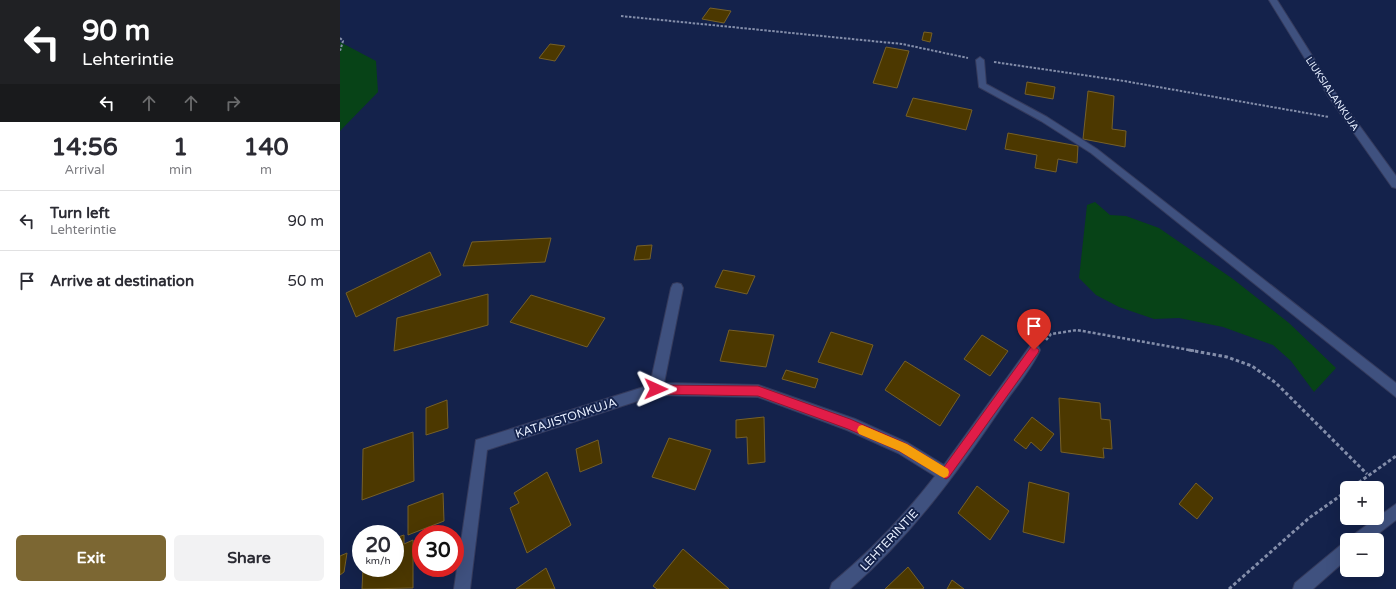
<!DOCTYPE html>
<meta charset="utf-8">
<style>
:root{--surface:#fff;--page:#f2f2f3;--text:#2b2b33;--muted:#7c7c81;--line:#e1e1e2;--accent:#7c6733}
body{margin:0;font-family:"Varela Round",sans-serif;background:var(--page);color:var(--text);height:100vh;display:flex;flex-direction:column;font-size:15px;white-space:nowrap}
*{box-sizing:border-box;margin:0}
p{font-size:13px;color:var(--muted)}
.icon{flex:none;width:22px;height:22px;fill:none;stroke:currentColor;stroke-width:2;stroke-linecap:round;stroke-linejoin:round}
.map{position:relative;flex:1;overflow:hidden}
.panel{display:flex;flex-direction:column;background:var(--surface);width:340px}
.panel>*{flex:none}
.top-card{background:#202124;color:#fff;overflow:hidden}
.tools{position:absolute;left:1000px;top:481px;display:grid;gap:8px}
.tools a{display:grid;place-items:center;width:44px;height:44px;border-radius:6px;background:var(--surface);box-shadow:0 4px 16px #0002;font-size:20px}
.speed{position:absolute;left:12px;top:525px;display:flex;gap:8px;font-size:20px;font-weight:700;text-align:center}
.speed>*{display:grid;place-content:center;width:52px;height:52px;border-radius:50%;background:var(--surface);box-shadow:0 4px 16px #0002;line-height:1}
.speed small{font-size:10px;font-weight:400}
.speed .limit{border:6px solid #d22;background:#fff;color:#111}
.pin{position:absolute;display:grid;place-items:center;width:34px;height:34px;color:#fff;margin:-41px -17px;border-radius:50% 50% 50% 0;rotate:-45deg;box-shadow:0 0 4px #0007}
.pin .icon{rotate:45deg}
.me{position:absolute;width:44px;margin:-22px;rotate:91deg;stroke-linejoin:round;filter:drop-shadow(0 0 3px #0008)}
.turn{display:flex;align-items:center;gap:14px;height:84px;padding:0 16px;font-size:18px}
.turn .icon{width:52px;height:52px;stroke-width:2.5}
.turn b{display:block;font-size:28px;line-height:34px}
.lanes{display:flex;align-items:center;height:38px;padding:0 16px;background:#0003;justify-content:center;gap:20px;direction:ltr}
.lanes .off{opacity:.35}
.eta{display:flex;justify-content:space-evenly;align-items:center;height:68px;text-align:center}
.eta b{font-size:24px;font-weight:800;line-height:28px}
.action{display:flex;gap:8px;margin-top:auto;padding:8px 16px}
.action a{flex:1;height:46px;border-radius:6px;background:var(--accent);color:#fff;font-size:16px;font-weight:800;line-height:46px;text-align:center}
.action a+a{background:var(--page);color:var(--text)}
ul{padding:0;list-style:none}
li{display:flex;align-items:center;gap:12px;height:60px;padding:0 16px;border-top:1px solid var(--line)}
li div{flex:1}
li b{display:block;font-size:15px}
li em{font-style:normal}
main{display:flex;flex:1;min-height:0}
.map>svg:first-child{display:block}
</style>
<main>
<section class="panel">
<div class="top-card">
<div class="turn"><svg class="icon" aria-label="left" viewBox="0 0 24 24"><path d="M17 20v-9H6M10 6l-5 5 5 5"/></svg><div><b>90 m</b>Lehterintie</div></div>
<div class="lanes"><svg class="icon" aria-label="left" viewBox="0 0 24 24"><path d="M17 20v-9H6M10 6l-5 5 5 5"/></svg><svg class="icon off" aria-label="ahead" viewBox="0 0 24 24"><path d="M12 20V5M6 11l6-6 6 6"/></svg><svg class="icon off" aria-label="ahead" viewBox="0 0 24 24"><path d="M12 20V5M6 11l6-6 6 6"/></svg><svg class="icon off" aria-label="right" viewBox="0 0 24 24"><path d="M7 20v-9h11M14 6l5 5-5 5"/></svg></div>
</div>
<div class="eta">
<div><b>14:56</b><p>Arrival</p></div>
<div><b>1</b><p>min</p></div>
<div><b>140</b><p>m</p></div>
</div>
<ul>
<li><svg class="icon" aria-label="left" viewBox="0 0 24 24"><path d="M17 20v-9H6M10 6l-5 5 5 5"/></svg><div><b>Turn left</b><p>Lehterintie</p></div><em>90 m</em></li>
<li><svg class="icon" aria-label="arrive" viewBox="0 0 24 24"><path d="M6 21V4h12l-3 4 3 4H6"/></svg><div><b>Arrive at destination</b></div><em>50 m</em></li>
</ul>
<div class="action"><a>Exit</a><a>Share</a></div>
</section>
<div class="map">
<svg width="1056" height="589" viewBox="0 0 1056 589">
<rect width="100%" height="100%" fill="#14224b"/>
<path fill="#074317" d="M0,42L36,61L38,92L0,131Z
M755,202L770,215L786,216L819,228L893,279L949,323L996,368L974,392L951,361L933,345L883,327L839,318L814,319L779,307L756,295L739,278L747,205Z"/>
<path fill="#4c3800" stroke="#766028" d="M370,8L391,11L384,23L362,19Z
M584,32L592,33L590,42L582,40Z
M210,44L225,46L215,61L199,58Z
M546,47L569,51L557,88L533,83Z
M687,82L715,87L713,99L685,94Z
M748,91L774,96L772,129L786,131L785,147L743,139Z
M573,98L632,110L626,130L566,116Z
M668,133L738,146L737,163L718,159L716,172L695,168L697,155L665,149Z
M211,238L205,262L123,266L132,242Z
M312,245L310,259L294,260L297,246Z
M90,252L101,275L16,317L6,293Z
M383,270L415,276L407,294L375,287Z
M148,294V325L54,351L57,318Z
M191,295L265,318L247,347L170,322Z
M389,330L434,335L426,367L380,361Z
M491,332L533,345L522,375L478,362Z
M642,335L668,351L650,376L624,359Z
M565,361L620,395L600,426L545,390Z
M446,370L478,379L475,388L442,379Z
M719,398L760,403L761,419L770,420L772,449L763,448L764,458L721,452Z
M107,400L108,428L86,435V408Z
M424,417L425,462L408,464L407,437L396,438V420Z
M692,417L714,434L701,451L691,442L686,449L674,440Z
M73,432L74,481L22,500L23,449Z
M329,438L371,450L355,490L312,477Z
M258,440L262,463L240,472L236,449Z
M207,472L231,525L187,553L170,508L179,503L174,493Z
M689,482L729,493L724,543L683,532Z
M856,483L873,498L857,519L839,504Z
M637,486L669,511L650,540L618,513Z
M103,493L104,521L68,535V506Z
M64,535V544L73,540V588L22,589L23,568H55V538Z
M343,549L389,589H317L313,586Z
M7,553L4,572L0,575V556Z
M568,567L584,588L582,589H545Z
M206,568L215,589H176Z
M612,580L624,589H607Z"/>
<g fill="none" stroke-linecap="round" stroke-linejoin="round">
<g stroke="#353b5d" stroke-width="2">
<path id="service" d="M640,57L644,60L646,84L707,117L757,149L1056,383V397L751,153L701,121L639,87L636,60Z"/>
</g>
<g stroke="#353b5d" stroke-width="2">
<path id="minor" d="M929,0H937L995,92L1056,176V188L1052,187L988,96Z
M337,283L341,284L343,288L324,383L418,385L515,419L568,443L604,465L690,346L694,344L698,346L700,350C691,370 674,389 661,408C617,473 570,537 510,589H490L492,583C531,551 564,516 595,476L558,453L507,430L418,397L316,395L147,450L130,589H114L136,440L310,385L331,288L333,284Z"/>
</g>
<g stroke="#353b5d" stroke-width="2">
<path id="secondary" d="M1056,504V520L1030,540H1010L1013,535Z
M1007,541V559L973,589H953L955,583L1002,544Z"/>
</g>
<path stroke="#848eaa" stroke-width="2" stroke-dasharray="2.5 1.5" stroke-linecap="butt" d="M281,16L562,44L628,58
M0,38L3,41L0,51
M654,62L784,81L989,117"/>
<path stroke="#848eaa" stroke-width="2.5" stroke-dasharray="3 2" stroke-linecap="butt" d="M706,340L711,334L737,330L855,351"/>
<path stroke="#848eaa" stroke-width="3" stroke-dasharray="3.5 2.5" stroke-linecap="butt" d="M849,350L887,357L912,366L936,383L1027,474
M889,589L969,518L1056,456"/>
<use href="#service" fill="#3f517f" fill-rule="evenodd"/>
<use href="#minor" fill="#3f517f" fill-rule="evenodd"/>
<use href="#secondary" fill="#3f517f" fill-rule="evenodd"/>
</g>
<path fill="#e11d48" stroke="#92132f" d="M694,346L699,350L698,353L609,477L606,479L559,451L508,429L418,396L316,394L313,393L311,389L313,386L316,385L418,386L510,419L567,444L604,467L691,347Z"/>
<path fill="#f59e0b" d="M522,425L567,444L608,469L609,472L608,476L604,478L600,476L559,451L519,434L517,430L519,426Z"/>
<g text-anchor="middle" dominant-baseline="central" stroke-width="4" stroke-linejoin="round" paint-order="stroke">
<g font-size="10" fill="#e6eefe" stroke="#14224b">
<text transform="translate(992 94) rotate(56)">LIUKSIALANKUJA</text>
</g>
<g font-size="12" fill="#e6eefe" stroke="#14224b">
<text transform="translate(226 418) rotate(-18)">KATAJISTONKUJA</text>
<text transform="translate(549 540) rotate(-47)">LEHTERINTIE</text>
</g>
</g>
</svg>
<div class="tools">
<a>+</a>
<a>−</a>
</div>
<div class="speed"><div>20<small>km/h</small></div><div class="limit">30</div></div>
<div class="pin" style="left:694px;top:350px;background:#d93025"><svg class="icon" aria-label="arrive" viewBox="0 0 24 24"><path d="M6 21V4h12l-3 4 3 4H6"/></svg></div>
<svg class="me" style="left:316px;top:389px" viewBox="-20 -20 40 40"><path d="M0-17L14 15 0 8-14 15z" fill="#e11d48" stroke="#fff" stroke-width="4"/></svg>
</div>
</main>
